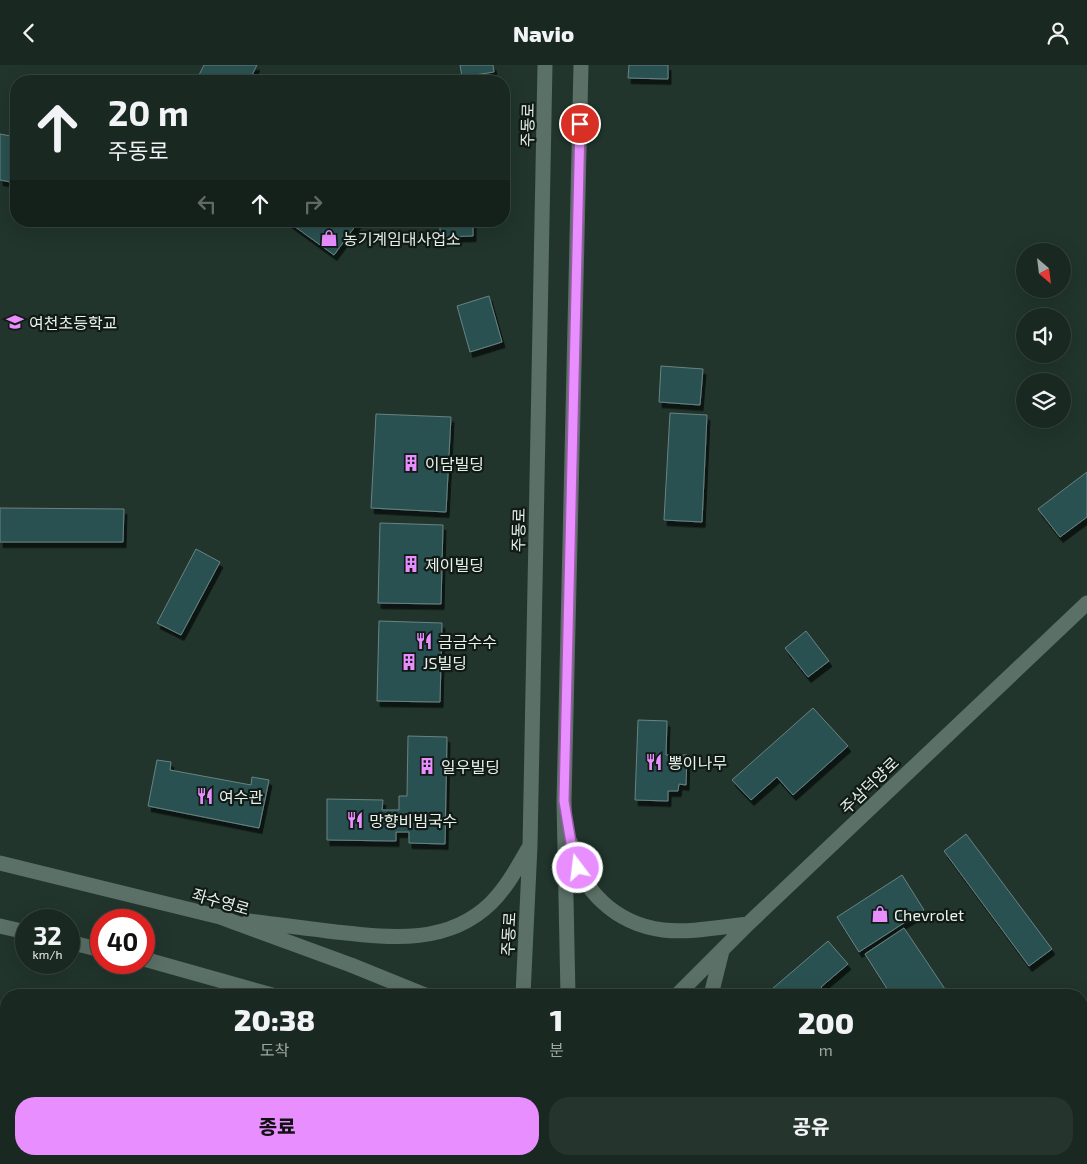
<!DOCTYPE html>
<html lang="ko">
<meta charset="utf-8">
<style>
:root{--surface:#192821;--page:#26342e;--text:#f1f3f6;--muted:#9fa6a5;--line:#37443f;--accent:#e88eff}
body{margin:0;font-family:"Exo 2","Noto Sans KR",sans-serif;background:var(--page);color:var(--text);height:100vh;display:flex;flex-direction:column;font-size:19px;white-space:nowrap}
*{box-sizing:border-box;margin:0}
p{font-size:16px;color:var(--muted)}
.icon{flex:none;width:28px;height:28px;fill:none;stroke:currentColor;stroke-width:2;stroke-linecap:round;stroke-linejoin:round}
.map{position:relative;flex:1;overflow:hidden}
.drawer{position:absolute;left:0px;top:924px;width:1088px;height:176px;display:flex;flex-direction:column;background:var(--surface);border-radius:20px 20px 0 0;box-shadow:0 5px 20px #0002,0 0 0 1px var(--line)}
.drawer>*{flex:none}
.top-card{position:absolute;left:10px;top:10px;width:500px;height:152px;border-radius:20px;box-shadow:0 5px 20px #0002,0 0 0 1px var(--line);background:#192821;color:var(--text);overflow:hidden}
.needle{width:32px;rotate:152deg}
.controls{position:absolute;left:1016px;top:178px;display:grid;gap:10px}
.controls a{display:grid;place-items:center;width:55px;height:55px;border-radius:50%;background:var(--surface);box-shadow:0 5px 20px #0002,0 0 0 1px var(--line);font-size:25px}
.speed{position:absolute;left:15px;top:844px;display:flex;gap:10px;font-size:25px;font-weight:700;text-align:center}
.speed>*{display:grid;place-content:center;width:65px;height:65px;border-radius:50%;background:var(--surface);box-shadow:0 5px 20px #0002,0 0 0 1px var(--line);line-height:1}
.speed small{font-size:12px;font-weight:400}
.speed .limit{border:8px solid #d22;background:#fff;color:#111}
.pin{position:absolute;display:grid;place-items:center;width:42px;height:42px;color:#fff;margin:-21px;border:2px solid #fff;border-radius:50%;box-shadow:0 1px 5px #0007}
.me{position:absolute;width:55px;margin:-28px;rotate:345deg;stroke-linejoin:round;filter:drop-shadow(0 0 4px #0008)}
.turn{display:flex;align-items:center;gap:18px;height:105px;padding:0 15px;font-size:22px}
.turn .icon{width:65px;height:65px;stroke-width:2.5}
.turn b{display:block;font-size:35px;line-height:42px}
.lanes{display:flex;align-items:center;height:48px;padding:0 15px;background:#0003;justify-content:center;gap:25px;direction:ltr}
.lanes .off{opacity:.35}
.eta{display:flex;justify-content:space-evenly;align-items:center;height:85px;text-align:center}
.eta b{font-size:30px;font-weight:800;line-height:35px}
.primary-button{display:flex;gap:10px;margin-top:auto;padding:10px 15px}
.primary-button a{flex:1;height:58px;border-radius:20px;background:var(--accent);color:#111;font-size:20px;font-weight:800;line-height:58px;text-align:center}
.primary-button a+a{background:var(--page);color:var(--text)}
header{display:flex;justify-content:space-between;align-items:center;height:65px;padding:0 15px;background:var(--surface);font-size:22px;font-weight:800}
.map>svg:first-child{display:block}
</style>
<header><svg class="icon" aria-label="back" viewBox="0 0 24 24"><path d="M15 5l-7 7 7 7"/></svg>Navio<svg class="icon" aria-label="person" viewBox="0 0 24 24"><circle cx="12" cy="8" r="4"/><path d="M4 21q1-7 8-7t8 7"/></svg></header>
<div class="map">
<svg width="1087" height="1099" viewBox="0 0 1087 1099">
<defs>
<filter id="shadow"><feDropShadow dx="3" dy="5.5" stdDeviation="0" flood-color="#0009"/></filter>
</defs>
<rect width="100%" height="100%" fill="#21352c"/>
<path fill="#2b5151" stroke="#688382" filter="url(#shadow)" d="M204,0H257L249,16H196Z
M460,0H493L494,7L462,12Z
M629,0H668V14L628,13Z
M0,69L16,72V118L0,115Z
M287,156H359L334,190Z
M440,156H473V171L440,172Z
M489,231L502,277L470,287L457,241Z
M661,301L703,304L700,340L659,337Z
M670,348L707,350L702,457L664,455Z
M376,349L451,352L446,447L371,443Z
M1087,407V452L1060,472L1038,444Z
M0,443L124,444L123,477H0Z
M380,458L443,460L441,539L378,538Z
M196,484L220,497L181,570L157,558Z
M379,556L442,558L440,637L377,636Z
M806,566L829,596L808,612L785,583Z
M813,643L848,681L793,730L777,712L751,735L732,715Z
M638,655L667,656L666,690H687L686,720L679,719L678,726H668V736L635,735Z
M408,671L447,672L445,779L409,778V767H396V776L327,775V734L383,735L382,745H399V731H407Z
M157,695L171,697L170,705L251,720L252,712L269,715L259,763L148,741Z
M966,769L1052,884L1029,901L944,786Z
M902,810L924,845L859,887L837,852Z
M904,863L949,930H891L865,889Z
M828,876L848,899L821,922L825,926L821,930H765Z"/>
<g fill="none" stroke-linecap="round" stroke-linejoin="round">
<path stroke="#5b7066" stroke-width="15" d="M571,778C579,825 616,859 663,865C690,868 720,862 748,859
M0,798L220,852L351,900L425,930
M249,856C278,860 307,863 336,867C391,873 448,880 491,838C507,822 517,803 528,784
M0,861L26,867
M69,877L101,885
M144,894L272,930
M523,930L530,781L545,0
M568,930L564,736L581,0
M677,930L748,859L1087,538
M711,930L722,886
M574,1094L580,1099
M671,1094L677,1099
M713,1094L715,1099"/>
</g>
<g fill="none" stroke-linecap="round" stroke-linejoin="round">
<g stroke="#975ca6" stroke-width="12">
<path id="route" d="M578,803L573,790L564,736L580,59"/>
</g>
<use href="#route" stroke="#e88eff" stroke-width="9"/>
</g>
<defs>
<g id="shop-bare" transform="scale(1.35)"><path d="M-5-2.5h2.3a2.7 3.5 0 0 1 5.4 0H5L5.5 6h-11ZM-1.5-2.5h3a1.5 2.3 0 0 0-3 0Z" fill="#e88eff" stroke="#121a16" stroke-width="2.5" paint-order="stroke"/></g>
<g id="school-bare" transform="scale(1.35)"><path d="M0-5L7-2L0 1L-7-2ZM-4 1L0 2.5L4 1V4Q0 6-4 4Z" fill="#e88eff" stroke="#121a16" stroke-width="2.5" paint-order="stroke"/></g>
<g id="building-bare" transform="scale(1.35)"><path d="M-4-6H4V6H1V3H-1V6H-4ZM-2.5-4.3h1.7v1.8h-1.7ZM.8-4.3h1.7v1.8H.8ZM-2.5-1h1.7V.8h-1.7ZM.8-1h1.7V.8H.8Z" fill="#e88eff" stroke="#121a16" stroke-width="2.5" paint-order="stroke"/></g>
<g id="restaurant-bare" transform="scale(1.35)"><path d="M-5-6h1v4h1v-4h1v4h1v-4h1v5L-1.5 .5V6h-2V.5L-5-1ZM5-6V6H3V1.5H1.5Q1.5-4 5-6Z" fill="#e88eff" stroke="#121a16" stroke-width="2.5" paint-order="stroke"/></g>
</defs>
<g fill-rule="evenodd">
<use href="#shop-bare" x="329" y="173"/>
<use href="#school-bare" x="15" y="257"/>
<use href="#building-bare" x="411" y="398"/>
<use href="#building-bare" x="411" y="499"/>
<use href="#restaurant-bare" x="424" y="576"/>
<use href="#building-bare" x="409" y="597"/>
<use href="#restaurant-bare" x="654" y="697"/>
<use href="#building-bare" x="427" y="701"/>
<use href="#restaurant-bare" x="205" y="731"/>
<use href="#restaurant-bare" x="355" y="755"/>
<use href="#shop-bare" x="880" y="849"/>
</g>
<g text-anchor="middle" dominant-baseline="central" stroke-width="4.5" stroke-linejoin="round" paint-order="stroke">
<g font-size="16" fill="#e6f2eb" stroke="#121a16">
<text transform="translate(527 60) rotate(-89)">주동로</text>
<text transform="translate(518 465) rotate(-89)">주동로</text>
<text transform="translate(869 720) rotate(-44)">주삼덕양로</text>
<text transform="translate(221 836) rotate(16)">좌수영로</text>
<text transform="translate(508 869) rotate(-87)">주동로</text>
</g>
<g font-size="16" fill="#e6f2eb" stroke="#121a16" text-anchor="start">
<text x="343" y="173">농기계임대사업소</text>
<text x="29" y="257">여천초등학교</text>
<text x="425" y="398">이담빌딩</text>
<text x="425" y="499">제이빌딩</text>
<text x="438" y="576">금금수수</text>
<text x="423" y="597">JS빌딩</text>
<text x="668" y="697">뽕이나무</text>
<text x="441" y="701">일우빌딩</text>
<text x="219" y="731">여수관</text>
<text x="369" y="755">망향비빔국수</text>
<text x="894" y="849">Chevrolet</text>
</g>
</g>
</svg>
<div class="controls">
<a><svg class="needle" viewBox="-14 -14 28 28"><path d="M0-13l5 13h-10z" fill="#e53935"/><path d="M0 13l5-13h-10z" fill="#9fa6a5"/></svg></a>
<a><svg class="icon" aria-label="sound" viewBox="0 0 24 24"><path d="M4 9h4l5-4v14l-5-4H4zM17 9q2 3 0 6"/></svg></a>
<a><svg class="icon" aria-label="layers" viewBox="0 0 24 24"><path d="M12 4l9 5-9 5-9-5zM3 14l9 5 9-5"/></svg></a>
</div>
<div class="speed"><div>32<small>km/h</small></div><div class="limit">40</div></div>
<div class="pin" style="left:580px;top:59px;background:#d93025"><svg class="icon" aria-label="arrive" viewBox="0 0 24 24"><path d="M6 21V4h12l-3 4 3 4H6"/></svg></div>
<svg class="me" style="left:578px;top:803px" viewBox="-20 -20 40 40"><circle r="17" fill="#e88eff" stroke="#fff" stroke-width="3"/><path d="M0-11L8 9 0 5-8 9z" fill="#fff"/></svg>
<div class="top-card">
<div class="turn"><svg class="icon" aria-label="ahead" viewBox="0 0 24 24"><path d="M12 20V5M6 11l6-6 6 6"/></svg><div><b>20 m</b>주동로</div></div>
<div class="lanes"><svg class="icon off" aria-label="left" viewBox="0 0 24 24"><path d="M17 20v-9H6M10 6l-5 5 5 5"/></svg><svg class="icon" aria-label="ahead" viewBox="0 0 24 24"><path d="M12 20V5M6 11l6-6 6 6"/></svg><svg class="icon off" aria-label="right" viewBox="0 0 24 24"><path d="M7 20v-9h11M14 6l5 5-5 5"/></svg></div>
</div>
<section class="drawer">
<div class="eta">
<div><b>20:38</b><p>도착</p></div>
<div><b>1</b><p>분</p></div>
<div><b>200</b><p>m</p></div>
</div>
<div class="primary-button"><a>종료</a><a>공유</a></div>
</section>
</div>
